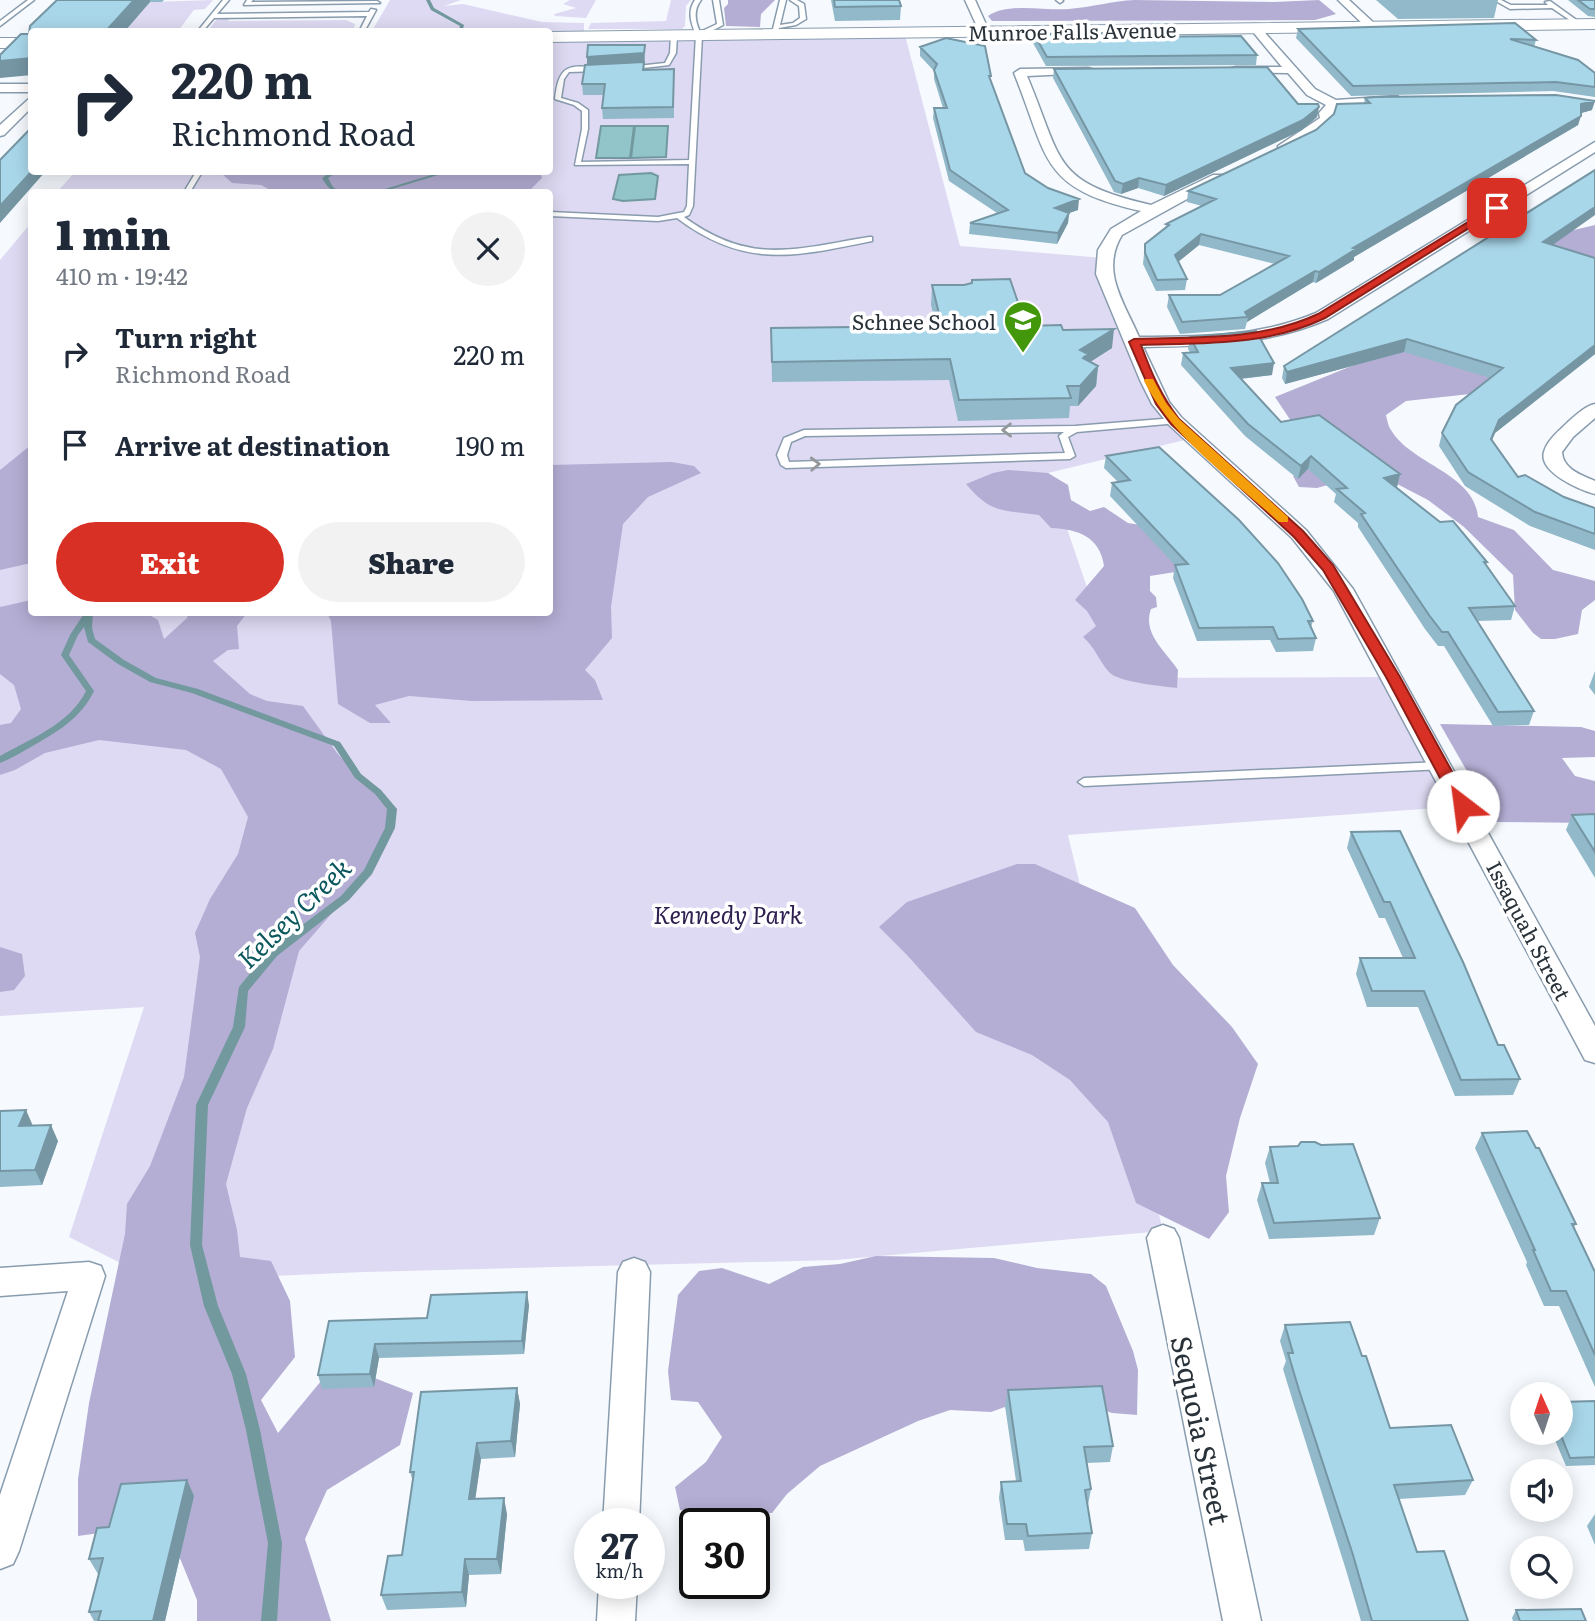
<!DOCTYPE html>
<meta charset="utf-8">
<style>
:root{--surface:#fff;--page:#f2f2f3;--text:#1f2937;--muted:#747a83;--accent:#d93025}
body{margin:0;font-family:Literata,serif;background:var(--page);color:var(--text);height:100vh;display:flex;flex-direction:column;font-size:26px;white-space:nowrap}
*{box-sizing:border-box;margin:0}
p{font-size:23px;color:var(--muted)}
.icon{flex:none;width:38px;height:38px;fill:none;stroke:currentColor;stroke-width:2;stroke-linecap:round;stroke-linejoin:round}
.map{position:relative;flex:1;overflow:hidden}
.details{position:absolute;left:28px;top:189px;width:525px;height:427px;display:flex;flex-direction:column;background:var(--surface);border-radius:7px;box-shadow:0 4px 18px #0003}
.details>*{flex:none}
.banner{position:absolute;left:28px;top:28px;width:525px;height:147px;border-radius:7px;box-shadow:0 4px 18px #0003;background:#fff;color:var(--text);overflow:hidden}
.needle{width:46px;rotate:357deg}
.fabs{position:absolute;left:1510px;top:1382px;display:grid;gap:14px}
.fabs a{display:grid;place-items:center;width:63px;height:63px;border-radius:50%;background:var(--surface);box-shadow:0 4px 18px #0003;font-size:35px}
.speed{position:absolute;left:574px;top:1508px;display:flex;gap:14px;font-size:35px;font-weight:700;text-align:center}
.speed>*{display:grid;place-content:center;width:91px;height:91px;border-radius:50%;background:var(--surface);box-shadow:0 4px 18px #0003;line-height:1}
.speed small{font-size:18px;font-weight:400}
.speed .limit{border:4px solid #111;border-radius:10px;background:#fff;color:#111}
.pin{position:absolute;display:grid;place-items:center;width:60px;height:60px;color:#fff;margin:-30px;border-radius:14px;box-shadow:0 4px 10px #0006}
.me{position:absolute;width:77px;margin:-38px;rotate:330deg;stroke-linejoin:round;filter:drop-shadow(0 0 5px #0008)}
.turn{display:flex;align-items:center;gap:24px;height:147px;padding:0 28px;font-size:32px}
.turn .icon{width:91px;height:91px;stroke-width:2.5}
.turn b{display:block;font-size:49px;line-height:60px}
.round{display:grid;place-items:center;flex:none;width:74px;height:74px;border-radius:37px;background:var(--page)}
.head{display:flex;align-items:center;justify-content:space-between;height:119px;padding:0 28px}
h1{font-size:42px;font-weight:800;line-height:52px}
.cta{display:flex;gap:14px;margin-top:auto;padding:14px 28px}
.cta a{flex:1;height:80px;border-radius:42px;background:var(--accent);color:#fff;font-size:28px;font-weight:800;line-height:80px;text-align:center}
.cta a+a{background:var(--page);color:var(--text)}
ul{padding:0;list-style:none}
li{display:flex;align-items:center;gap:21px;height:91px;padding:0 28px}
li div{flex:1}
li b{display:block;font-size:26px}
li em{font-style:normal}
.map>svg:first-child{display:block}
</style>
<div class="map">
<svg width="1595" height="1621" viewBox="0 0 1595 1621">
<rect width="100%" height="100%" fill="#f6fafe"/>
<path fill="#dedaf3" d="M213,0L205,9L194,10L178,31L58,32L150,2Z
M390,0H461L444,6L463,4L542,22L584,23V31H372Z
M570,0H596L586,18L555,16L554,14L576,8L563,4Z
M671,0H691L686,6L685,26L682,29H588L591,23L666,21Z
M227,18H230L228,21L346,20L355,24L353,32H207L216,20Z
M905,35L960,246L1104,258L1149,380L1193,438L1048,473L1118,678L1393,677L1463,806L1068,835L1163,1231L836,1260L365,1272L156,1281L69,1237L144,1007L0,1016V260L31,223L32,612H550V192H57L74,173L550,172V40Z"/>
<path fill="#b4aed4" d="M728,0H775L761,14L760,27L726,26L724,8L728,4Z
M1135,0L1274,2L1319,0L1336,14L1315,20L992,21L988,16C1008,2 1045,11 1069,9C1092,7 1112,1 1135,0Z
M220,172H540L542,178L528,192H274L261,185L232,183Z
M1595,225V287L1527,272L1557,234Z
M1429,341L1488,374L1497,384L1470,394L1406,401L1386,415C1387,419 1388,426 1391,430C1412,465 1474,473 1478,517L1514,530L1553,570L1595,581V600L1582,610L1578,634L1555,639H1541L1533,633L1515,610L1513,575L1464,527L1428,500L1374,472L1317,488L1299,487L1293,476L1311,468L1295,427L1275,397L1369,359Z
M31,445V563L0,570V470Z
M672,462L694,466L701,473L648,497L623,524L611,607L612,638L585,670L595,680L603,700L472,701L409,696L375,705L391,723H370L338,704L331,621L327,613L550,612V465Z
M1008,470L1048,473L1068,485L1071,500L1090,511L1104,507L1128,523L1160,528L1188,570L1150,576V591L1156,597L1157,607L1151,609C1142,634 1166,651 1178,670L1177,688C1161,686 1117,682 1109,672C1099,661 1095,647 1083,637L1096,626L1087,611L1075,600L1104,566C1100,537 1078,529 1051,528L1039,515C1003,510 991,514 966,484L993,473Z
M31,600L32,612L146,613L158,620L164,639L187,618L188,613H247L237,626L239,649L228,650L213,661L250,694L267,701L303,706L337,753L392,809L390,828L368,872L299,951L273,1049L247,1108L226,1184L237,1230L240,1257L271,1261L290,1301L295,1357L261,1400L278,1433L336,1363L413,1393L400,1445L327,1490L305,1539L331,1621H197V1600L166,1524L78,1536V1479L89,1403L125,1234L127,1204L150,1166L184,1077L200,957L195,933L210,899L238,854L248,817L221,769L186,750L99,740L45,753L15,770L0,775V725L11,723L21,709L14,685L0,674V607Z
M1440,724L1581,727L1595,731V757L1562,758L1575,776L1595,781V823L1496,822Z
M1035,864L1135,908L1173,965L1232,1027L1258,1064L1240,1118L1226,1176L1229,1212L1209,1239L1136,1203L1108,1122L1070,1080L1032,1055L976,1032L907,955L879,927L907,902L1017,864Z
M0,947L22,954L25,976L14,990L0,992Z
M876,1256L994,1258L1037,1268L1091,1274L1106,1286L1133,1351L1138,1370L1137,1415L1112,1413L1049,1391L991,1412L950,1410L918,1421L820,1466L787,1494L772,1513L736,1515L680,1510L675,1487L706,1462L722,1437L698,1402L671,1400L668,1371L678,1295L699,1271L722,1268L769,1284L803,1267L840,1264Z"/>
<path fill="#91c5ca" stroke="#72999e" stroke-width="2" d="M601,126H634L630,158H596Z
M635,126H668L666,157L631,158Z
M651,173L658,176L655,199L623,201L613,199L619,175Z"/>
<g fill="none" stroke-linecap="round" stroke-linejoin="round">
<path fill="#72999e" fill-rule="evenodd" d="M426,0H430L434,8L464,25L462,32H458L460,26L431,10Z
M331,172H337L328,178L333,187L340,192C330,192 327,186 322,178Z
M441,172H448L382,192H375Z
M85,612H93L92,628L95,639L124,660L156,678L198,689L340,742L361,774L381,790L397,809L395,828L372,874L349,900L277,956L248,991L245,1027L208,1105L202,1245L218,1306L246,1374L260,1430L282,1543L277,1621H261L268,1543L246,1430L232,1374L204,1306L190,1245L196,1105L233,1027L239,987L269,950L341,896L364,870L385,828L387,809L375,794L355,778L334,746L192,693L150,682L118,664L88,642L84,627L78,635L69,655L94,691C81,719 55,733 29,748C20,753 10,759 0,763V756C30,739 70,724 86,691L61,655L70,635Z"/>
<g stroke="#899cae" stroke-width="3">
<path id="lane" d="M28,0H34L0,26V21Z
M223,0H229L217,14L369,12L371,9L376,10L364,32H359L367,16L214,18L202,32H197Z
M247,0H253L251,2L377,1L380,3L244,5Z
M695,0H701C693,10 695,21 700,32L717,24L713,0H719L723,25L702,36L693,206L689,215L684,217C751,266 794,249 869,237H872V241C794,257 745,269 677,218L658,221L550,216V212L658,217L684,212L687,206L689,164L575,165L582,129V111L574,105L555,99C559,63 569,65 602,68L600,71L569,72L564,79L561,98L578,103L588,110V129L581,162L689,160L696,35C691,23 687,11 695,0Z
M780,0H786L780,25L793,23L800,18L799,6L790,0H797L804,4L806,19L796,25L779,28L775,35L772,33Z
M1056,0H1062L1063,1L1060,3Z
M1494,0H1501L1511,5H1548L1545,2L1550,1L1582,24L1577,25L1552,8L1510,9Z
M674,33L677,35L676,53L669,65L626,70L628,67L665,63L670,53L671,35Z
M196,172H202L190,192H184Z
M1175,418L1178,419V423L1077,432L1068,437L1075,456L1070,459L786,468L781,465L777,455L784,438L804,430L1075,426ZM1064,432L1059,436L1065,453L789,462L787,455L791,442L805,436Z
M1440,762L1444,763L1446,766L1444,769L1084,786L1078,782L1084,778Z"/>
</g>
<g stroke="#899cae" stroke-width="3">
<path id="street" d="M965,0H975L989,31L988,33H980Z
M1338,0H1349L1375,24V28H1367Z
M1254,24L1258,25L1315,89L1336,100L1397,96L1403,100L1397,104L1338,107C1332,112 1334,114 1331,121C1326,131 1289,153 1278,152V146L1320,118L1319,113L1326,105L1307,95L1288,73L1232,72V68L1236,67H1282L1249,27Z
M1088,68L1092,69V73L1027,76C1063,161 1051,182 1151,205L1213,175H1223L1225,178L1122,235C1100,271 1124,302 1139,337C1200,337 1259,337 1316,313L1595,142V152L1328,319C1268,345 1207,346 1143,347L1169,402L1181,417L1306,530L1353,589L1595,1026V1063L1585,1060L1334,591L1292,538L1169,425L1152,404L1140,380L1096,274L1098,250L1111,229L1141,211C1039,188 1049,159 1014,73L1020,69Z
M0,84H32V92H0Z
M32,96V107L4,135L0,136V125Z
M1595,404V418L1573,437L1562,452C1563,469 1581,475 1595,481V494C1580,490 1538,472 1544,452C1547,440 1560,430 1568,422C1576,415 1585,406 1595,404Z
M1163,1225L1174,1229L1179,1238L1261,1621H1223L1147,1238L1152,1229Z
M634,1258L645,1262L650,1272L639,1524H603L618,1272L623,1262Z
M89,1262L101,1266L105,1276L19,1551L13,1564L0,1569V1495L68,1291L0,1296V1268Z
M599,1584H637L635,1621H597Z"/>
</g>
<g stroke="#899cae" stroke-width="2">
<path id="secondary" d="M1595,19V29L550,42V32Z
M0,38H32V48H0Z"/>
</g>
<use href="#lane" fill="#fff" fill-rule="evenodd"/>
<use href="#street" fill="#fff" fill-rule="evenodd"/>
<use href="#secondary" fill="#fff" fill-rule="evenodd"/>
</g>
<path fill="#91b9c9" d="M57,0H164L162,2H150L124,32H32L29,34Z
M831,0H899L901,6L900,20L835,21Z
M1376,0H1498L1494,18L1398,19Z
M1568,0H1595V17L1588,16Z
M1298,29L1536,40L1534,47L1595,73V97L1553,91L1351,96L1296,38Z
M1034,34L1121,37L1257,55L1256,65L1046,66L1033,43Z
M920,47L991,83L1025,173L1078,210L1069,213L1068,223L1057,244L969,234L970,223L997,213L949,181L933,118L934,108H943L934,79V71L920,56Z
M645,55L644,70L674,69V118L603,119L602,108L603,95H583L582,84Z
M1054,69L1298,104L1319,107L1317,117L1302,130L1164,196L1138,188L1121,194L1114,192L1053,78Z
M1365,98L1592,110L1581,113L1578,125L1354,257V260L1316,283L1313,282L1247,322L1245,329L1180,334L1167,307L1169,295H1220L1275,264L1199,245L1178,262L1187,279L1185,290L1156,291L1143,264L1145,244L1166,228V224L1202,206L1187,202L1188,191L1316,130L1364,103Z
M1552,245L1595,258V354L1495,433L1492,440L1518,477L1564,497L1595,508V550L1530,526L1465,486L1439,446L1442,433L1490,378L1404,352L1285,384L1282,378L1284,366Z
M972,280L1026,326L1063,330L1112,348L1090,362L1098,366L1096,386L1078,406H1070L1069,418L958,421L949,380L772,382L771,328L936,326L931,305L932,285H964L971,284Z
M1190,337L1272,375L1241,379L1281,422L1400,474L1397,487L1487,562L1486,566L1515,606L1511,620L1477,621L1534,711L1529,725L1493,726L1444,646H1438L1425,629L1358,527V523L1334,502L1336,494L1308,469L1298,479L1245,436L1181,365L1183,353L1190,352L1188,349Z
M1106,456L1313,621L1311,627L1316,638L1313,651L1276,652L1270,640L1197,641L1173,578L1175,565L1110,496L1112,483L1118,482L1104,468Z
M1595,671V695L1589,687Z
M1595,814V878L1566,830L1572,815Z
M1351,832L1498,1045L1520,1079L1513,1095L1455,1096L1418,1007H1367L1356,974L1360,958H1403L1385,918H1379L1347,848Z
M0,1111L33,1126L58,1141L42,1185L0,1187Z
M1482,1133L1576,1224L1574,1227L1595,1272V1387L1559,1306H1544L1526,1265L1527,1262L1475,1148Z
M1321,1145L1380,1218L1374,1235L1269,1239L1257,1200L1262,1183H1270L1265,1163L1270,1147Z
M529,1305L524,1354L379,1358L374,1387L322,1389L318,1375L329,1321L427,1318Z
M1285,1325L1362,1356L1390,1428L1473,1480L1465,1495L1399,1499L1417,1552L1468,1621H1361L1346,1570L1294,1405L1283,1369L1286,1361L1280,1341Z
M517,1388L520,1404L515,1457L481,1459L475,1499L507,1514L501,1574L469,1575L466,1607L387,1610L381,1595L402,1555L413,1482L410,1472Z
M1008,1390L1113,1446L1110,1462L1087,1463L1091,1489L1088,1505L1092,1533L1089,1549L1025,1551L1023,1540H1005L999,1498L1001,1482L1016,1481L1005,1406Z
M1595,1401V1465L1566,1466L1552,1433H1561Z
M187,1480L194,1496L165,1621H94L89,1612L99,1574H98L89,1559L109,1527Z
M1595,1514V1545L1587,1526Z
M1516,1610L1586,1621H1513L1512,1618Z"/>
<path fill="#7696a4" d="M134,0H150V2L124,32H105Z
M645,45L644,72L587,67V57Z
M32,58V75L0,78V61Z
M1595,101L1592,110L1578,114L1581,104Z
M1319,107L1317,117L1302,130L1164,196L1166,185Z
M1581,116L1578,125L1354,257V260L1316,283L1319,272L1353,248Z
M32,171L45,172L0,223V206Z
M1139,178L1138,188L1121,194L1123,184Z
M1079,199L1078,210L1069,213L1068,223L1057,244L1058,233L1055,208Z
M1595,207V215L1540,254L1543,242Z
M1201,234L1199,245L1173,266L1175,255Z
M1315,271L1313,282L1247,322L1248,317L1245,312Z
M1114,329L1112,348L1087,364L1080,350Z
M1407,339L1404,352L1285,384L1287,372Z
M1595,345V354L1495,433L1487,452L1491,439L1499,420Z
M1274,363L1272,375L1228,380L1231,368Z
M1098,366L1096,386L1078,406L1080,386Z
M1311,456L1308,469L1298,479L1301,466Z
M1400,474L1397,487L1384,478Z
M26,1110L33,1126H19Z
M51,1125L58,1141L42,1185L35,1170Z
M527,1292L529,1305L524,1354L522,1341Z
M375,1344L379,1358L374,1387L370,1374Z
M517,1388L520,1404L515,1457L511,1441Z
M477,1443L481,1459L473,1515L469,1499Z
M187,1480L194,1496L165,1621H153Z
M504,1498L507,1514L501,1574L497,1559Z
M465,1559L469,1575L466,1607L462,1592Z"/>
<path fill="#a9d7ea" stroke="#7696a4" stroke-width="2" d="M57,0H134L105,32H32V58L0,61V55L21,34H29L30,26Z
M834,0H899L901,6L835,7Z
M1578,0H1595V9H1590Z
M1515,23L1536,40L1510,39L1578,60L1595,73V87L1556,82L1353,86L1298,29Z
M1118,33L1121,37L1241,36L1257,55L1047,57L1034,34Z
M946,38L985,46L991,76H989L1025,173L1048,188L1079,199L1055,208L1069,213L1058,233L970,223L1008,210L950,170L934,108H947L934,70L937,64L920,47Z
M588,45H645L644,53L587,57Z
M644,62L643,70L674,69L673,107L602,108L605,84H582L585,65Z
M1267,67L1298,104H1318L1319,107L1303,120L1166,185L1139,178L1123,184L1115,181L1054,69Z
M1556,95L1595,101L1581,104V116L1353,248L1356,249L1319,272L1315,271L1245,312L1248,317L1182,322L1169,295H1220L1289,256L1201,234L1175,255L1187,279L1157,280L1145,253V244L1169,225L1166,224L1216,199L1188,191L1316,130L1334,114L1337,104L1370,103L1365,98L1375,97Z
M32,127V171L0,206V160Z
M1595,170V207L1543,242L1595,258V345L1499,420L1491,439L1518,477L1525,475L1564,497L1595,508V534L1535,512L1468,472L1442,433L1456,405L1503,368L1407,339L1287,372L1284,366Z
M1010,279L1026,326L1061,325L1063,330L1114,329L1080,350L1088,354L1083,358L1098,366L1080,386H1067L1071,398L959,400L950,359L772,362L771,328L942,326L932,285H964L972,283V280Z
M1256,331L1274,363L1231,368L1281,422L1319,415L1400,474L1384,478L1440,522L1453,521L1487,562H1484L1515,606L1469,608L1534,711L1498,712L1448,632H1442L1429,615L1361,514L1365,513L1337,489L1347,488L1311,456L1301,466L1248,424L1183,353L1198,352L1190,337Z
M1159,447L1239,520L1278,563L1302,599L1313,621H1308L1316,638L1278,639L1273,627L1199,628L1175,565L1188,564L1112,483L1130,480L1106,456Z
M1595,814V852L1572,815Z
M1400,831L1463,962L1498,1045H1504L1520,1079L1461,1080L1424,991H1372L1360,958H1415L1390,902H1384L1351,832Z
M26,1110L19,1126L51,1125L35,1170L0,1171V1111Z
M1527,1131L1536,1148H1539L1576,1224H1572L1595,1272V1355L1566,1291H1551L1533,1250H1535L1482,1133Z
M1301,1142H1315L1321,1145L1353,1144L1380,1218L1274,1223L1262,1183H1278L1270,1147L1298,1146Z
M527,1292L522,1341L375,1344L370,1374L318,1375L329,1321L427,1318L431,1295Z
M1350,1322L1362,1356H1366L1390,1428L1451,1425L1473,1480L1394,1485L1417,1552L1444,1551L1468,1621H1372L1353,1555L1299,1390L1288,1353H1293L1285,1325Z
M1102,1386L1113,1446L1084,1447L1091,1489L1085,1490L1092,1533L1028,1536L1026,1524H1007L1001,1482L1021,1481L1008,1390Z
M517,1388L511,1441L477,1443L469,1499L504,1498L497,1559H465L462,1592L381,1595L388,1556L402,1555L414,1472H410L421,1392Z
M1595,1401V1457L1570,1458L1560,1433H1561V1402Z
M187,1480L153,1621H98L101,1611L89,1612L103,1558L89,1559L97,1528L109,1527L121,1484Z
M1581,1609L1586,1621H1520L1516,1610Z"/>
<defs><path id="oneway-chevron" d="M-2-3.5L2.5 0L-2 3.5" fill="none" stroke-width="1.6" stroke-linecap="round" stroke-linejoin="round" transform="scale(1.75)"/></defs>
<g stroke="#94989c">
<use href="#oneway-chevron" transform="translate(1007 430) rotate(179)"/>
<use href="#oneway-chevron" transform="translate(815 464) rotate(-2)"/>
</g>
<path fill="#d93025" stroke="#8d1f18" stroke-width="2" d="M1494,206L1501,208L1325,318C1267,346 1204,343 1141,345C1151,372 1161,396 1179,419L1303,531L1333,565L1400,677L1471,806L1463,811L1455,806L1386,677L1323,570L1294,537L1171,424L1156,404L1129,342L1134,339C1197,337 1260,341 1318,314Z"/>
<path fill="#f59e0b" d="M1145,379H1153L1166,403L1179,419L1288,517V522H1279C1232,479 1173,439 1144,381Z"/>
<defs>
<g id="school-pin" transform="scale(2.0125)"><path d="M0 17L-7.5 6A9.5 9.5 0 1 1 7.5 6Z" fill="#42970b" stroke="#fff"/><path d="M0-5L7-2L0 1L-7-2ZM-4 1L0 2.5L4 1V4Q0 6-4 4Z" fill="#fff"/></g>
</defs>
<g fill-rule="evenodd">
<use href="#school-pin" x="1023" y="320"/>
</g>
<g text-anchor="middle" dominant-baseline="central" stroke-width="7" stroke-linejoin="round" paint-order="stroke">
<g font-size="21" fill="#293139" stroke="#fff">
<text transform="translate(1072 30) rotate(-1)">Munroe Falls Avenue</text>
<text transform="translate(1530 930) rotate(62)">Issaquah Street</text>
</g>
<g font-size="21" fill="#293139" stroke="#fff" text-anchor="end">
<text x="996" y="320">Schnee School</text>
</g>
<g font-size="24" font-style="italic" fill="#2e2050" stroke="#fff">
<text x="728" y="913">Kennedy Park</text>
</g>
<g font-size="26" font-style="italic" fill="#0a565d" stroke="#fff">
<text transform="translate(293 912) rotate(-44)">Kelsey Creek</text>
</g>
<g font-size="28" fill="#293139" stroke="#fff">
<text transform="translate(1202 1430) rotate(78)">Sequoia Street</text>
</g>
</g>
</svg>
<div class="fabs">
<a><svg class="needle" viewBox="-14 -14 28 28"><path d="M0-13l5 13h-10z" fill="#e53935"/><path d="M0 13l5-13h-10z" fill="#747a83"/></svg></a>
<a><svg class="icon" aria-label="sound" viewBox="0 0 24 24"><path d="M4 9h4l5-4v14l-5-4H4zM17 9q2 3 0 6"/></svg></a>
<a><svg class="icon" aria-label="search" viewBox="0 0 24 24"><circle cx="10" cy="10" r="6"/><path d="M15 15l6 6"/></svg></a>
</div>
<div class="speed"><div>27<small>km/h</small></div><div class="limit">30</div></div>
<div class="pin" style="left:1497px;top:208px;background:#d93025"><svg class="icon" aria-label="arrive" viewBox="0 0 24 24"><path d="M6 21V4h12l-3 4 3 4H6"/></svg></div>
<svg class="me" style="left:1463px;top:806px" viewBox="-20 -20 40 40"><circle r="19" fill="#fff"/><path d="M0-13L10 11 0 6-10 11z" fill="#d93025"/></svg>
<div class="banner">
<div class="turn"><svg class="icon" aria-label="right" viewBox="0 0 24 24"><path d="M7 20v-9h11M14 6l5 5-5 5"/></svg><div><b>220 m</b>Richmond Road</div></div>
</div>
<section class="details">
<div class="head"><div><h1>1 min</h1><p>410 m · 19:42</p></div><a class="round"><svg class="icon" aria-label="close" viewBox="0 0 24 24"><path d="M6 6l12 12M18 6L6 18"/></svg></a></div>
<ul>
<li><svg class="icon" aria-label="right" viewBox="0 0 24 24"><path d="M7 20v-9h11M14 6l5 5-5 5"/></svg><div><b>Turn right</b><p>Richmond Road</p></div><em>220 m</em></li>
<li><svg class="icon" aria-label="arrive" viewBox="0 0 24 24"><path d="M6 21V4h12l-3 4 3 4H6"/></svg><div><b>Arrive at destination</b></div><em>190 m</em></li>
</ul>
<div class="cta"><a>Exit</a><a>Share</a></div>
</section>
</div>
